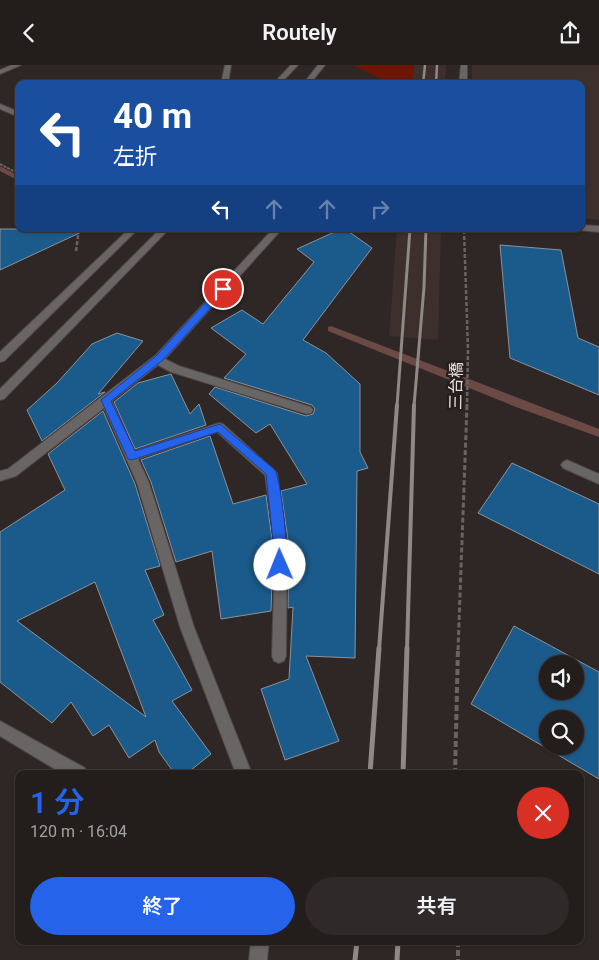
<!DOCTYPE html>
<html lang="ja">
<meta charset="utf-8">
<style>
:root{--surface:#231d1c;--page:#2f2a29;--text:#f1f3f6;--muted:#a3a2a3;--line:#403b3b;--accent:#2563eb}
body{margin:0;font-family:Roboto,"Noto Sans JP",sans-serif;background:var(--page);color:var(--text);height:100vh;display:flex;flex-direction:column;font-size:19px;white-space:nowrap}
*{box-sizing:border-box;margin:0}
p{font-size:16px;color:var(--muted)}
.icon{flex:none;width:28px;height:28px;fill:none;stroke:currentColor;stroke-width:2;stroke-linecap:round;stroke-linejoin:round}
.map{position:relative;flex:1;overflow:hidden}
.sheet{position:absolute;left:15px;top:705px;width:569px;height:175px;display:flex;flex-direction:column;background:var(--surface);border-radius:10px;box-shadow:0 1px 4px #0004,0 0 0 1px var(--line)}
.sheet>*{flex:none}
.guide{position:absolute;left:15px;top:15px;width:570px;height:152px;border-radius:10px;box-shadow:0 1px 4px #0004,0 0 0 1px var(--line);background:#1a4fa0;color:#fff;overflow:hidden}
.controls{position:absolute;left:539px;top:590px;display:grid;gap:10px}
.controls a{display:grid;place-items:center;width:45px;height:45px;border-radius:50%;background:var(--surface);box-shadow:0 1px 4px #0004,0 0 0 1px var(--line);font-size:25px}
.pin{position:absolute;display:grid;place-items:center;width:42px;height:42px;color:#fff;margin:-21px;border:2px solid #fff;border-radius:50%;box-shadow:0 1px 5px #0007}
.me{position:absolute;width:55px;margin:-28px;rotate:359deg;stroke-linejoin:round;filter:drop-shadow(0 0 4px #0008)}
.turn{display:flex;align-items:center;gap:18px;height:105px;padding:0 15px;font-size:22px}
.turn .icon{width:65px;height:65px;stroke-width:2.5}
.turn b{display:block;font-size:35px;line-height:42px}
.lanes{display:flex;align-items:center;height:48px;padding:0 15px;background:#0003;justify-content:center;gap:25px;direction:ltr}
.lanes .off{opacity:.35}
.round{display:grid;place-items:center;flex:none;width:52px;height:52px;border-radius:26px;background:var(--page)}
.headline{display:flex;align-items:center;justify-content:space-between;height:85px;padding:0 15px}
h1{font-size:30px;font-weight:600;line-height:38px;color:var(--accent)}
.primary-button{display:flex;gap:10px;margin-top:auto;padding:10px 15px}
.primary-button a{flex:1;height:58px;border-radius:30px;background:var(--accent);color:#fff;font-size:20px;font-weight:600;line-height:58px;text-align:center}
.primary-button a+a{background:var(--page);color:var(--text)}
header{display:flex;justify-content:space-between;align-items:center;height:65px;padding:0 15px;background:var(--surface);font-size:22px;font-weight:600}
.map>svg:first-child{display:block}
</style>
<header><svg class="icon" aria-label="back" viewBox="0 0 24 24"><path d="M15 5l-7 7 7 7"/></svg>Routely<svg class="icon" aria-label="share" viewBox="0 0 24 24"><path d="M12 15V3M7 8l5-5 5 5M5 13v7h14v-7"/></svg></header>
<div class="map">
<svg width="599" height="895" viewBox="0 0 599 895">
<rect width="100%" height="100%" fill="#2f2726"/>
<path fill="#3d2f2c" d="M414,0H446L445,19H412Z
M472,0H599V155L581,153V19H472Z
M397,164L441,166L438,275L389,271Z"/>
<path fill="#6c1607" d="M352,0H414L412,19H391Z"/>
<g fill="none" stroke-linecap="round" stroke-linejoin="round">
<path fill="#6b4945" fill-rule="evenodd" d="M0,101L19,111V116L0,106Z
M331,261L599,364V372L516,342L328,266V262Z"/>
</g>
<path fill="#1b5b8c" stroke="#8c9298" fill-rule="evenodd" d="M0,164H88L0,205Z
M341,164H345L372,183L303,275L326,288L360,319V387L368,403L357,406L355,593L306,591L339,676L285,695L261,624L289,614L293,542L288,543L289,482L281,426L307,419L270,359L256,368L209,329L215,322L306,351L313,349L315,344L312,340L224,313L246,289L211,263L242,245L263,259L314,197L297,184Z
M500,180L561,185L578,273L599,282V330L510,293Z
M117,268L143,276L98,329L105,327L42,376L27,345L57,318L92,279Z
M171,309L190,349L199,339L206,360L135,384L114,337L138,318Z
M103,346L135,419L160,501L145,505L164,550L153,555L192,625L172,636L211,689L186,709H175L159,687L155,675L129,693L109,660L93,671L71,637L52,658L0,617V467L65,425L48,389ZM95,517L118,578L146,652L17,556Z
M210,371L233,439L266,430L273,482L271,546L221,554L212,486L176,497L151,417L141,395Z
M512,398L599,439V509L478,448Z
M514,561L599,607V714L471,639ZM548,599H575V626H548ZM548,654H575V681H548Z"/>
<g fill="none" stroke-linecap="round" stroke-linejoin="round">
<g stroke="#4d4544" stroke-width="2">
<path id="minor" d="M12,0H21L0,9V5Z
M225,0H231L228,19H221Z
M291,0H298L280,19H273Z
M318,0H325L310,19H303Z
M461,0H467V19H459Z
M0,39L19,47V52L0,44Z
M581,160L599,161V167L578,165L581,164Z
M129,164H138L4,296L0,297V287Z
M160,164H169L4,334L0,335V324Z
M273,164H282L165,294L179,301L311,342L313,345L311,348L307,349L171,307L158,300L112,336L134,386L219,358L223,359L277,408L287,482L286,591L284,596L279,598L274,596L272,591L275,482L265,410L217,367L138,394L149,418L194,562L252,709H236L180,562L137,418L104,343L16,411L0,416V406L8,404L156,290Z
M567,395L599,409V419L563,403L561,400L563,397Z
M0,656L85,703L87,709H63L0,671Z
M251,876H269L267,895H249Z"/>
</g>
<path stroke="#6a6362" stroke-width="2" stroke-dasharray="3 1" stroke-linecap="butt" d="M0,99L19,109"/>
<path stroke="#6a6362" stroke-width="2.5" stroke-dasharray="4 2" stroke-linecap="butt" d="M464,165L468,285L467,341
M76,186L79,164"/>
<path stroke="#6a6362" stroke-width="3" stroke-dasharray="5 2.5" stroke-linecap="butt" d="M458,585L467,340"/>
<path stroke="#6a6362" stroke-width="4" stroke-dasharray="6 3" stroke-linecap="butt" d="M455,709L458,583
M458,876V895"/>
<use href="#minor" fill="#696564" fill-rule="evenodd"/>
<path stroke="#8e8887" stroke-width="2.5" d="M423,19L425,0
M436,19L437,0"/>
<path stroke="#8e8887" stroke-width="3" d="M397,341L410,164
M414,341L424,222L426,164"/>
<path stroke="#8e8887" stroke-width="4" d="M379,585L397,340
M407,585L414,340"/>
<path stroke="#8e8887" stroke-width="5" d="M370,709L379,583
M403,709L407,583
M355,895L357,876
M397,895L398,876"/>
</g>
<path fill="#2563eb" stroke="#184099" d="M223,221L228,224L226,226L163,295L111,336L135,386L220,359L275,405C281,416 290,493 285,504H276L266,409L218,367L132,395L128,394L101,335L156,291L220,222Z"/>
<g text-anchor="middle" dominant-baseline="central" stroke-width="5" stroke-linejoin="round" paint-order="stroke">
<g font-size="16" fill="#e9e4e3" stroke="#251e1c">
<text transform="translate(456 321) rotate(-89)">三台橋</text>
</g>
</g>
</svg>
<div class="controls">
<a><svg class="icon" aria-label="sound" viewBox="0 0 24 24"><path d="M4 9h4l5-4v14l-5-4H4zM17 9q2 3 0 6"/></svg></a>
<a><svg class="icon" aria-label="search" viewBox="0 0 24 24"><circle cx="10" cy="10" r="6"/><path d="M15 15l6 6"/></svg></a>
</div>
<div class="pin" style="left:223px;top:224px;background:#d93025"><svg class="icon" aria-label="arrive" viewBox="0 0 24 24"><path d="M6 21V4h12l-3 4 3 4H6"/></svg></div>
<svg class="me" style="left:280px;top:500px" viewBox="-20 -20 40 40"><circle r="19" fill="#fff"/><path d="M0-13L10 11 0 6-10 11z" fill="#2563eb"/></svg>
<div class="guide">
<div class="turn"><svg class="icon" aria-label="left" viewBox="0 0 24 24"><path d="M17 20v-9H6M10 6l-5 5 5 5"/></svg><div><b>40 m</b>左折</div></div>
<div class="lanes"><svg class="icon" aria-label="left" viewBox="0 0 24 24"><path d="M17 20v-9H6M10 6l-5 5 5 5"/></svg><svg class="icon off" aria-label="ahead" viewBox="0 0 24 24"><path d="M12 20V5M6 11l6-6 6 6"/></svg><svg class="icon off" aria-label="ahead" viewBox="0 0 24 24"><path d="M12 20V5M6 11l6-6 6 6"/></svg><svg class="icon off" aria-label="right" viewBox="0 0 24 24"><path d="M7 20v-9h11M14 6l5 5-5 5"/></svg></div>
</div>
<section class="sheet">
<div class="headline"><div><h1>1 分</h1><p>120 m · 16:04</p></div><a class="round" style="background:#d93025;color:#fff"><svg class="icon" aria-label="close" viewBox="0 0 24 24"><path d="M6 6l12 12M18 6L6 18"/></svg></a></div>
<div class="primary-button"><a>終了</a><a>共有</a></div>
</section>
</div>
